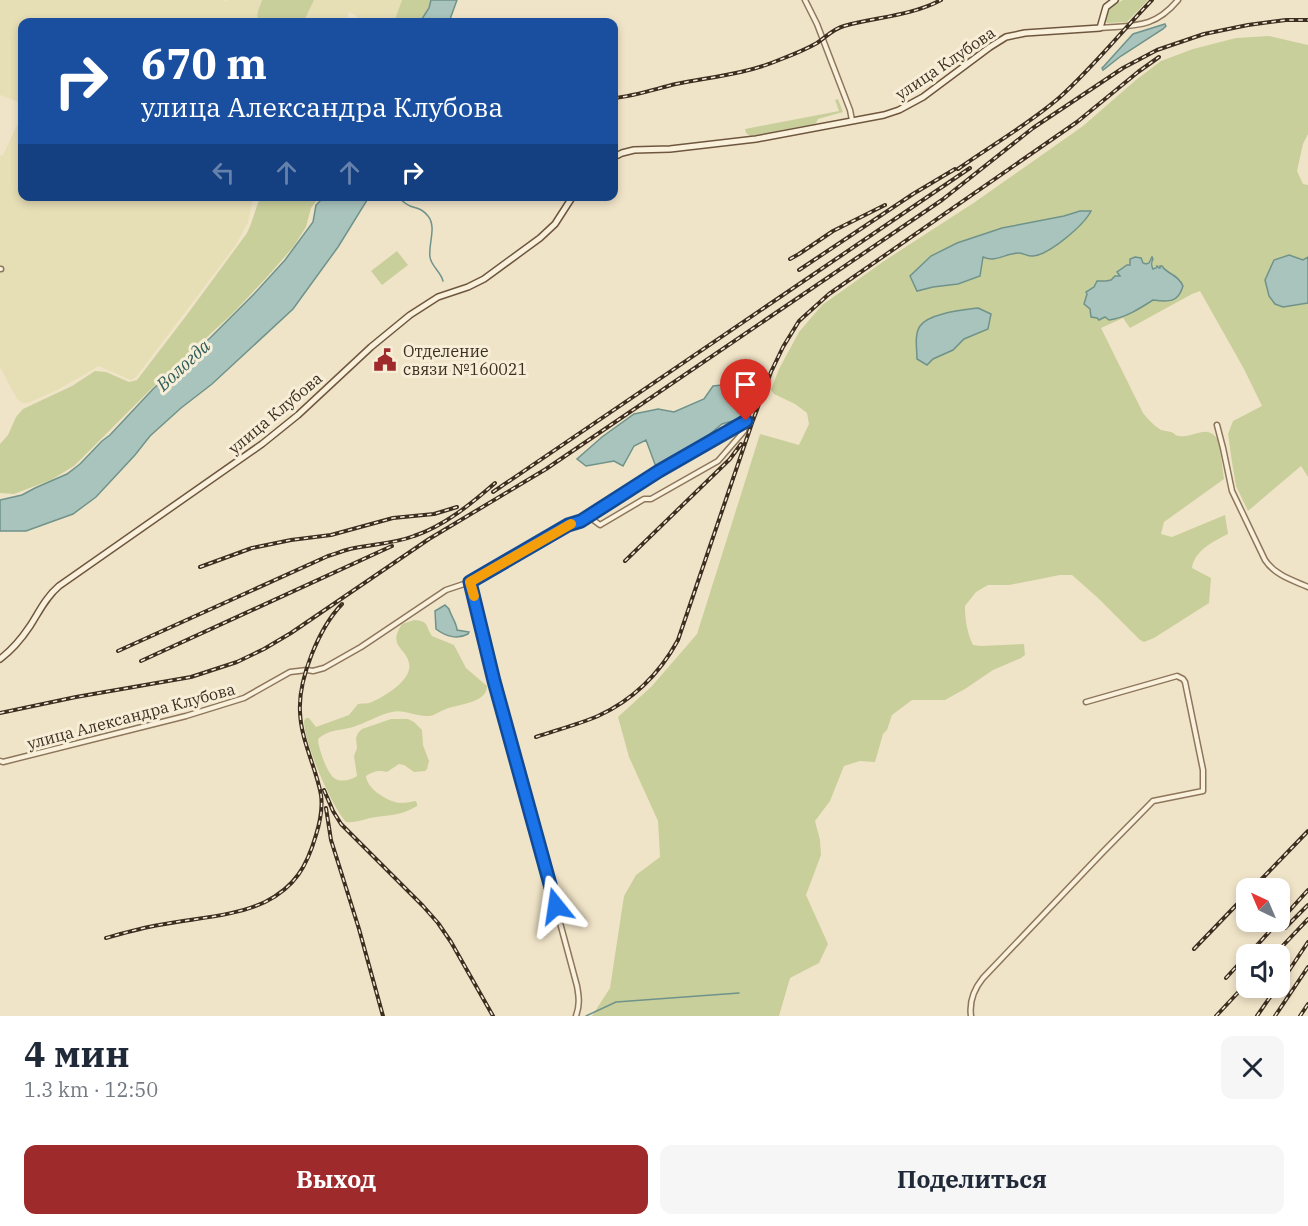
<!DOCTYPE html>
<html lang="ru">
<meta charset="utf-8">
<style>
:root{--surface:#fff;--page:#f6f6f7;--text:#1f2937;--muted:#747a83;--accent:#9e2a2b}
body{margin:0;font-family:"IBM Plex Serif",serif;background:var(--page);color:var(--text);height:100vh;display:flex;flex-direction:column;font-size:22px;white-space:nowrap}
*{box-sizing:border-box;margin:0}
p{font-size:20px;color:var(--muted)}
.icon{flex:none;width:33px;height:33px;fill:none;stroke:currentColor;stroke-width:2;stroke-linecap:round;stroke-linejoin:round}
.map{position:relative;height:1016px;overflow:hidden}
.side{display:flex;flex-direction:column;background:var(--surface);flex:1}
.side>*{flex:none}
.top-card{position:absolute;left:18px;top:18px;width:600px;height:183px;border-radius:12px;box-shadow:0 3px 9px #0003;background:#1a4fa0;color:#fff;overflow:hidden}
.needle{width:39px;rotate:316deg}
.fabs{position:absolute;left:1236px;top:878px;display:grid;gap:12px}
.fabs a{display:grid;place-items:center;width:54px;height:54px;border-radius:12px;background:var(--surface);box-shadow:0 3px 9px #0003;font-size:30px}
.pin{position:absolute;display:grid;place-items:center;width:51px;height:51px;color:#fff;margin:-62px -26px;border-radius:50% 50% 50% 0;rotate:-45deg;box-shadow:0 0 6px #0007}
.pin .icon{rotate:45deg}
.me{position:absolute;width:66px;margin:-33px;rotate:345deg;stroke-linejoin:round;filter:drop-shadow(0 0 4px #0008)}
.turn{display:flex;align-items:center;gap:21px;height:126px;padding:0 24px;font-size:27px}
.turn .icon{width:78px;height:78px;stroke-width:2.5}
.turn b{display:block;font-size:42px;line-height:51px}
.lanes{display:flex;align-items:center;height:57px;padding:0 24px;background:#0003;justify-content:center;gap:30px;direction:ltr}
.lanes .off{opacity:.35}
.round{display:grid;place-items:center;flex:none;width:63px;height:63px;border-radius:12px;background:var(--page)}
.summary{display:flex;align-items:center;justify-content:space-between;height:102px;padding:0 24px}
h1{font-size:36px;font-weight:700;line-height:45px}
.primary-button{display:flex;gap:12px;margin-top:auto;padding:12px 24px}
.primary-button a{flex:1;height:69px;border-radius:12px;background:var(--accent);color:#fff;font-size:24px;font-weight:700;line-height:69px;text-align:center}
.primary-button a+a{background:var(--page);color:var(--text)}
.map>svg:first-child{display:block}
</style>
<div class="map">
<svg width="1308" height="1016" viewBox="0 0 1308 1016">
<rect width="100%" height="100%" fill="#f0e4c8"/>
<path fill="#e6deb5" d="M0,0H224L225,1L229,0H262L257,12V17L259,22H22V103L0,95Z
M314,0H402L394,22H356L357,16L349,12L346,22H302L305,19Z
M22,115V196L255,197L253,199L248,222L236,245L136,377L131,380L99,366L57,390L28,403H22L17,399L0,367V156L3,155Z"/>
<path fill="#c9cf9b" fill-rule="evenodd" d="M262,0H314L305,19L302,22H259C255,14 259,9 262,0Z
M402,0H431L429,8L420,22H394Z
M1123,0H1148L1127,22L1107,23L1105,20L1110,7Z
M1269,36L1308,45V134L1303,144L1297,171L1303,184L1308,185V257L1303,260L1289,255L1275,260L1266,280L1269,296L1275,304L1284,307L1308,303V477L1301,466L1248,511L1236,486L1232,462L1228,434L1233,421L1262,406L1244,369L1200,291L1192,294L1130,328L1123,318L1101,328L1143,413C1148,419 1154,426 1161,430C1164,431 1168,431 1171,432C1177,434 1173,435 1179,436C1194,439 1207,422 1219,441L1224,479L1164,522L1161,534L1172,537L1225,515L1228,534C1214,541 1194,551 1192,568L1211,578L1209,603L1154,638L1144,642L1140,640L1098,598L1072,575H1060L1009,585H988L976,592L965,606C965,620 967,632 973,645L981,646L1024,644L1025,655L1021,658L993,670L965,689L945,700H912L892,715L887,730L883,734L875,762L860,761L844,766L830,801L815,821L820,840L821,855L806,895L828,944L819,963L790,978L779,1016H592L610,988L624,896L636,875L660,857L658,821L629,757L618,717L652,686L697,634L760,434L799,445L809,424L807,413L795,404L774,394L771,390L779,369L799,332L822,305L887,259L975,202L1083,126L1137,79L1161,61L1193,49L1236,38ZM1080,211L1090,212C1084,225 1048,256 1032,256C1028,257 1023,253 1019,253C1005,254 997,263 983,257L980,276L958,284L933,287L917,291L911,276L931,256L957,243L1002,228L1064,216ZM1135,257L1141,258L1143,263L1146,264L1149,263L1150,259L1152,258L1153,259C1151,263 1151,265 1153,269L1157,266L1160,268V266H1162C1169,276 1177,273 1183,286C1178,303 1169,302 1153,300C1139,309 1126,318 1108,320L1105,317L1099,320L1097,318L1091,317L1090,309L1084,304L1087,294V292L1095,287L1097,281H1106L1111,280L1115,276L1121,275L1117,271L1127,265H1130V259ZM978,308L991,314L988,329L964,339L953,350L933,359L927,365L917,359C917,349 914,335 920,326C929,313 963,310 978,308Z
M838,99L843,112L818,119L816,123L814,124L750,136L746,133L745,129L839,111L835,100Z
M261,196L319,197L311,208L306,227L294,246L267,277L233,313L152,388L74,466L51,480L14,494L0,493V444L8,435L16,417L23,409L72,386L95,371L106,372L129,382L137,380L186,316L247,233C253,221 255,209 261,196Z
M397,251L408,265L382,285L371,271Z
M414,620C429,621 425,625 432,636L454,645L466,668L487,686C487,703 459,704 446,709C440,711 434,716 429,716C416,717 404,709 392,712C378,715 366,723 353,727C339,731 330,729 318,739C318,747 327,773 334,778C341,783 351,780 357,776L354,756L357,748L356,738L358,733L362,729L391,719H408L414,722L422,730L423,745L429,761L427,769L425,771L414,772L404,765L399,764L387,772C378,770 374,771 366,776C367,788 384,799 395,802C401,804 410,802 416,801L417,804V806C401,816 387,815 370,818C362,820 355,823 346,822C331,805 304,743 304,721L306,718H309L316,727L349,715L358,704C363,703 368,704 372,702C385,696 413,680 409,663C406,647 387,647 402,624Z"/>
<path fill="#a9c4bc" stroke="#6f938a" stroke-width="1.5" d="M431,0H457L449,22H420L429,8Z
M1165,24L1166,26L1163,29L1121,56L1103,70L1102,68L1104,66L1133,34Z
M325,196L369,197L338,247L293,309L212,384L181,408L150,436L135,455L96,497L73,514L48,523L26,531H0V500L22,495L35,488L67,474L80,464L102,441L110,435L153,389L210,338L254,294L285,260L313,222L316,205Z
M1080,211H1091C1084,225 1049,255 1033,256C1028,257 1024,253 1019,253C1005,253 997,263 983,257L980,276L958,284L933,287L917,291L910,276L931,256L957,243L1002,228L1064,216Z
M1289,255L1303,260L1308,257V303L1283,307L1275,304L1269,296L1265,280L1274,260Z
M1135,257L1141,258L1143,263L1146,264L1149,263L1152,257L1153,259C1151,263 1151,265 1153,269L1156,268L1157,266L1159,268H1160V266H1162C1168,275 1178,274 1183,286C1178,303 1169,302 1153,300C1139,309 1125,318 1109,320L1105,317L1099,320L1097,318L1091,317L1090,309L1084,304L1087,294L1086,292L1094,287L1097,281H1106L1111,280L1115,276H1120L1117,272L1127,265H1130V259Z
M978,308L991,314L988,329L964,339L953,350L933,359L927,365L917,359C917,349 914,335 920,326C929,313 963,310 978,308Z
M722,385L740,392L745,407L739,419L722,424L705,438L656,467L646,440L634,446L623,466L614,461L586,466L577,459L602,437L634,414L658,409L674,412L704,399L713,386Z
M445,605L449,609C451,616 457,624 457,630L469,632L468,634C457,640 445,636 436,629L435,611Z"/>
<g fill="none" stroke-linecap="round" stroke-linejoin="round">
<path stroke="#6f938a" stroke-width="1.5" d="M397,196C401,200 407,206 413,207C420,209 423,210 428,216C437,227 428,244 430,257C431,266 441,272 443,281
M586,1016L616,1002L739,993"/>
<g stroke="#8d765c" stroke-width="7">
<path id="street" d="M805,0L817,24L850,110L852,120
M1100,28C1134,25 1154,29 1178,0
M0,269H1
M1217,425L1223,448L1232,491L1265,560C1275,575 1292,580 1308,587
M470,582C503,717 541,851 577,986C579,997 580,1005 576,1016
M0,761L3,762L186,716L244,698L290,672L307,670L313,671L324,668L361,647L446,590L470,582L568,525L581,521L592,519L600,525L644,499H651L718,461L744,431L746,421L659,471L581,521
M971,1016C969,1001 974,989 983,978L1101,854L1153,801L1203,791V770L1185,682L1183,679L1177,676L1086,702"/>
</g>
<g stroke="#6f573f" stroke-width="8">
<path id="secondary" d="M614,157L622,153L634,150L670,149L756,139L884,115L899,110L923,97L990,47L1006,37L1025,33L1100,28L1106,7L1115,0
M0,659C12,650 22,638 30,626C39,612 46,597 59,586L262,444L298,415L371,347L410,315L438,297L468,287L484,279L540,238L555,224L573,196"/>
</g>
<use href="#street" stroke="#faf1dc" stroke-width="4"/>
<use href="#secondary" stroke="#faf1dc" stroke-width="5"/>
<g stroke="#3d2e20" stroke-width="4">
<path id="rail" d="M614,98C635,96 655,89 676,84C711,77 746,74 779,60C792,55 805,50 817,43C826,37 833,29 844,26C876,17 911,16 941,0
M958,169C992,145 1029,124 1060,97C1093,67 1121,32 1152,0
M790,259L799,254L833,231L885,205
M799,270L913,194L955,169
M493,492L970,168
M625,561L730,459L741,444
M200,567L252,548L291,540L331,535L393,518L434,514L457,507
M118,651L328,556C335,554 342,551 350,549C371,544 393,544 414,536C444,526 471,504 495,483
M141,661L392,546
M0,713L76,697L191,677L237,662L264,649L291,633L429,539L546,469L942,200L1033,128L1123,68L1157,50L1204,34L1248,25L1286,20H1308
M536,737C557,730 579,724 598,716C633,700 660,673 678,640L752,423L771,372L783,347L799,321L829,294L1077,122L1138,72L1159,57
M324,790L333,811L341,824L423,906L438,923L451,942L493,1016
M326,808L331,840L359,929L383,1016
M1253,888L1308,831
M1280,921L1308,890
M1285,928L1308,905
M106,938C124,933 141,928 159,925C194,918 233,917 265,902C295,887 307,866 316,835C320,822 323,809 321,795C316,767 301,741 300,712C298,679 319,628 342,604
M1194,949L1246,895
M1249,954L1279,921
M1275,954L1308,919
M1226,978L1246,956
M1280,984L1308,942
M1216,1016L1246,984
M1257,1016L1277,987
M1275,1016L1308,967
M1300,1016L1308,1004"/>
</g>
<use href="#rail" stroke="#f7eed8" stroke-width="1.5" stroke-dasharray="4.5" stroke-linecap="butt"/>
</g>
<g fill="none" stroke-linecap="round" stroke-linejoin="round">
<g stroke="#114b97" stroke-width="15">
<path id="route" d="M556,906L494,681L470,582L568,525L581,521L659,471L746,421"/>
</g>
<use href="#route" stroke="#1a73e8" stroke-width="10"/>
<path stroke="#f59e0b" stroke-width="10" d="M474,596L470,582L571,524"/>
</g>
<defs>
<g id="civic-bare" transform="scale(1.8)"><path d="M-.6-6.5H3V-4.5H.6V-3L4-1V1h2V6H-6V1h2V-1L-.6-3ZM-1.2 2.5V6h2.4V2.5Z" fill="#9e2a2b" stroke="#f7eed8" stroke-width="2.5" paint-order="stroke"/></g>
</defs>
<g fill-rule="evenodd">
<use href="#civic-bare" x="385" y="360"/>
</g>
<g text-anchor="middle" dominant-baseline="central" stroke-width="6" stroke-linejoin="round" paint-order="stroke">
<g font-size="16" fill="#3d2e20" stroke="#f7eed8">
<text transform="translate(945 63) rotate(-34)">улица Клубова</text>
<text transform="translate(275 413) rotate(-40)">улица Клубова</text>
<text transform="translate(131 716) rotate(-15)">улица Александра Клубова</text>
</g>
<g font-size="16" fill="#3d2e20" stroke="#f7eed8" text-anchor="start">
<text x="403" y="351">Отделение<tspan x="403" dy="18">связи №160021</tspan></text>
</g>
<g font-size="18" font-style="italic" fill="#2f5d5a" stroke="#f7eed8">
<text transform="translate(183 365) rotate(-43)">Вологда</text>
</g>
</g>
</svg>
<div class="fabs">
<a><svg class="needle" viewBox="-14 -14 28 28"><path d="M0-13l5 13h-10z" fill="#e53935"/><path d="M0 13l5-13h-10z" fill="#747a83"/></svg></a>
<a><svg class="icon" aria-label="sound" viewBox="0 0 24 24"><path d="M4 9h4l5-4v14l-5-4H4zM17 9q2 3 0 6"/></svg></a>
</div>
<div class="pin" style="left:746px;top:421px;background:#d93025"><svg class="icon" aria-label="arrive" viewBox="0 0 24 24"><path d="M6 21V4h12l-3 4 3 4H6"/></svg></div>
<svg class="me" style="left:556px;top:906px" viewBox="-20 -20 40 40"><path d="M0-17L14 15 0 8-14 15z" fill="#1a73e8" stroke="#fff" stroke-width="4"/></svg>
<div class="top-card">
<div class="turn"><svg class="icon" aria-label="right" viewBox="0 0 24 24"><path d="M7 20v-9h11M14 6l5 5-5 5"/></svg><div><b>670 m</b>улица Александра Клубова</div></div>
<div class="lanes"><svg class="icon off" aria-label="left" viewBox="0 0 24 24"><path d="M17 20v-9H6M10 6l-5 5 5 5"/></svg><svg class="icon off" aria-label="ahead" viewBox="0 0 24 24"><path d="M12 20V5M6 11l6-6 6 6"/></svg><svg class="icon off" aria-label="ahead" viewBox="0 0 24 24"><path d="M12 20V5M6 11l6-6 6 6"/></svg><svg class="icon" aria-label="right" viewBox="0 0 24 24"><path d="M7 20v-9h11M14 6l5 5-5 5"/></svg></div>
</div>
</div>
<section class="side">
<div class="summary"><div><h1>4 мин</h1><p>1.3 km · 12:50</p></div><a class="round"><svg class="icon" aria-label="close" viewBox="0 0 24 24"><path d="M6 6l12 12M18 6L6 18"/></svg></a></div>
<div class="primary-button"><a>Выход</a><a>Поделиться</a></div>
</section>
